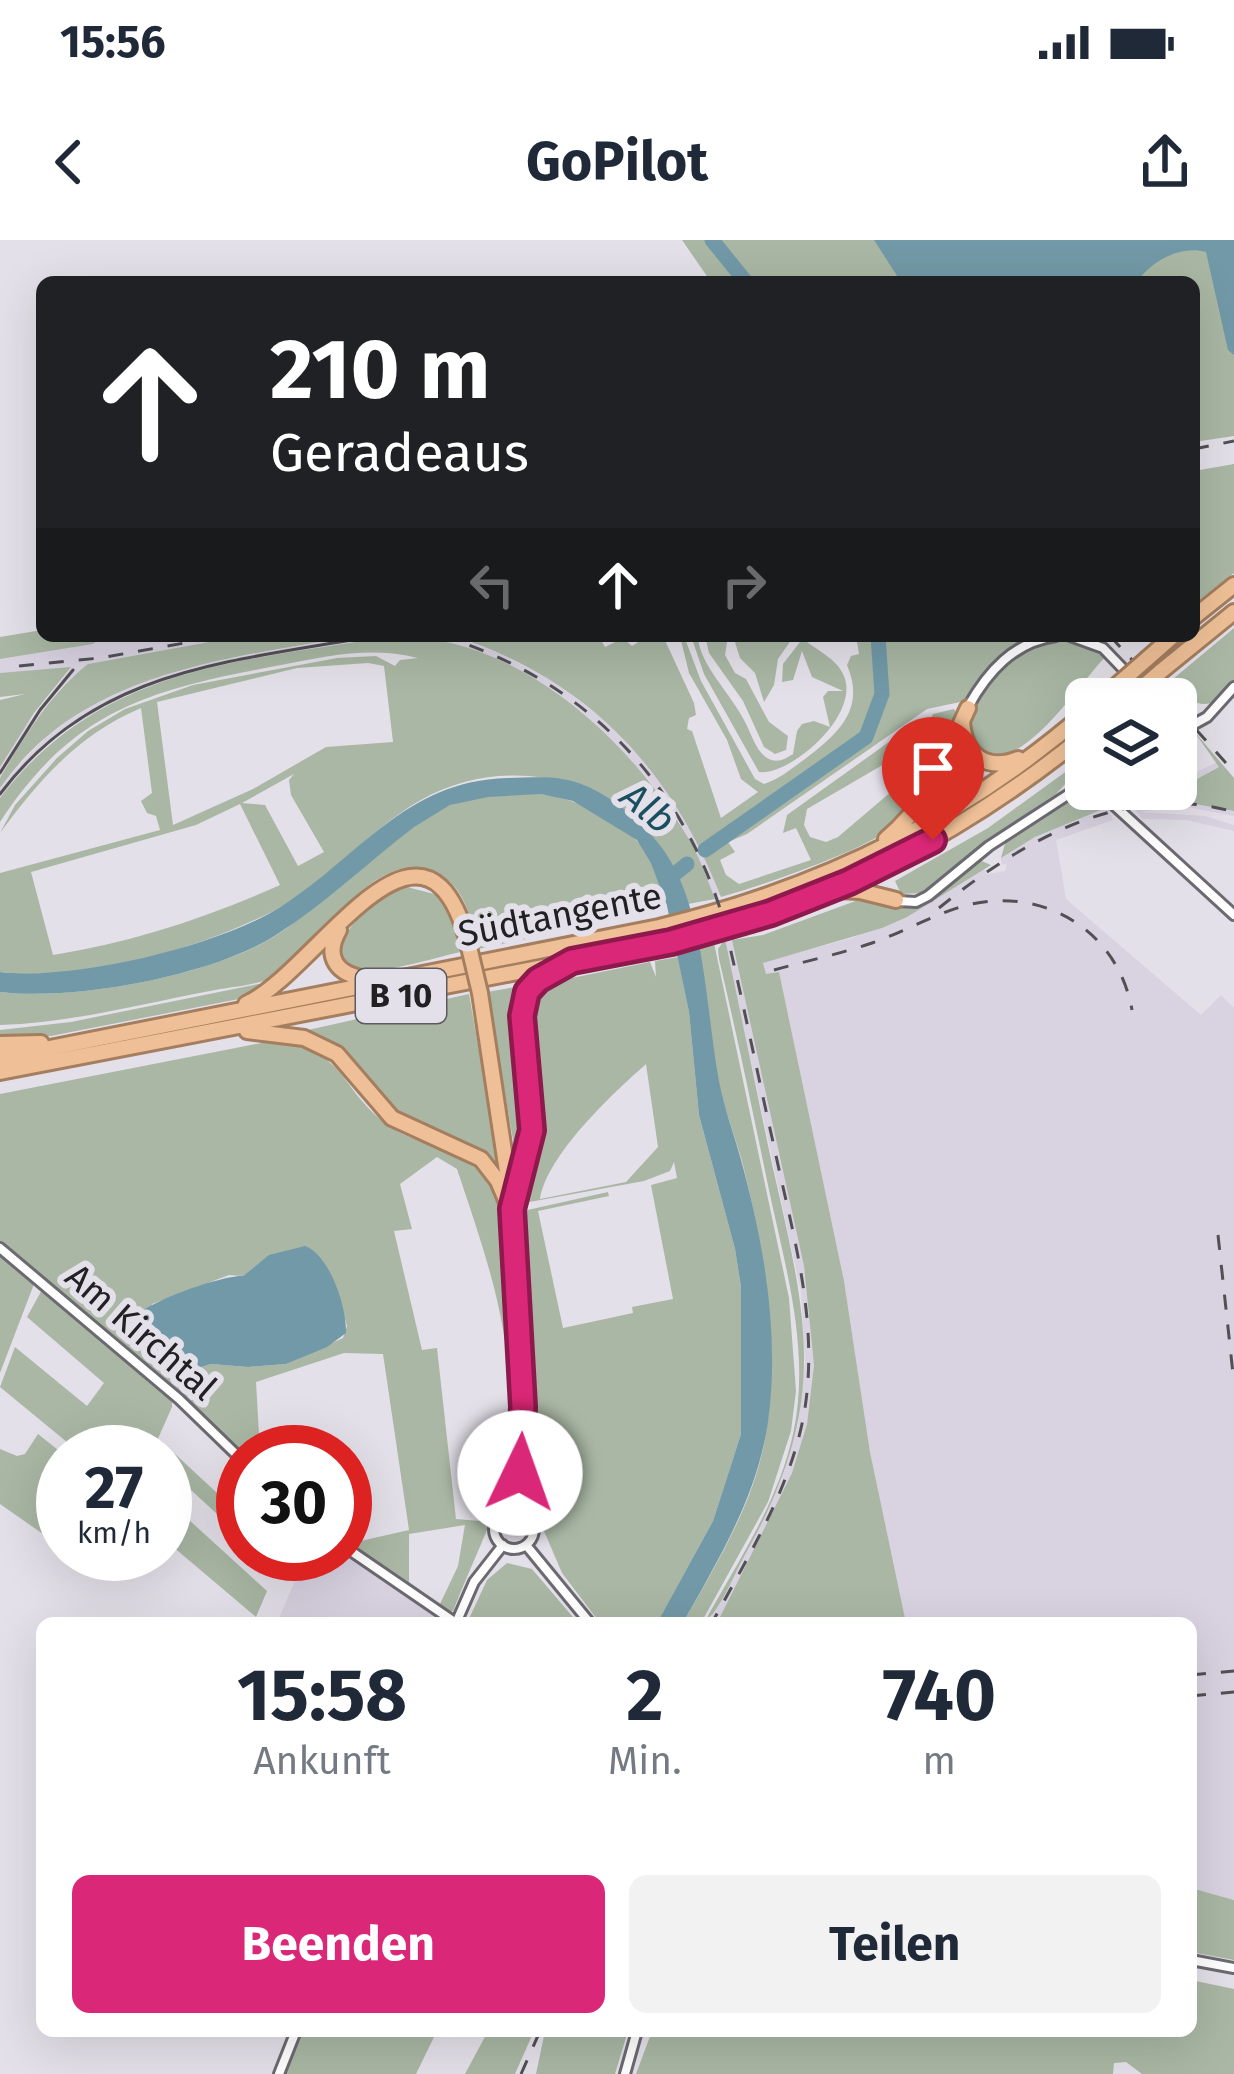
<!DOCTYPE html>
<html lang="de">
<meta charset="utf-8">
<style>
:root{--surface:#fff;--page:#f2f2f3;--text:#1f2937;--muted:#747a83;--accent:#db2777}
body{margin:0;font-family:"Fira Sans",sans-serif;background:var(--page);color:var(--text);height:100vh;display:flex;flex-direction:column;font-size:45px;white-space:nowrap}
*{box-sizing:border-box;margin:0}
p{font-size:39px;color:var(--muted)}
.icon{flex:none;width:66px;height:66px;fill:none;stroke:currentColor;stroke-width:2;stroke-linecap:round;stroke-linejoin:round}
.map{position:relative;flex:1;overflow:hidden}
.details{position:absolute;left:36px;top:1377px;width:1161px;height:420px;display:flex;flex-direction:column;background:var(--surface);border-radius:18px;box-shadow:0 12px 48px #0002}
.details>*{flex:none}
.banner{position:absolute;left:36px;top:36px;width:1164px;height:366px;border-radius:18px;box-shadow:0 12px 48px #0002;background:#202124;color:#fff;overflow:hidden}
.controls{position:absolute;left:1065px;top:438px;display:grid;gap:24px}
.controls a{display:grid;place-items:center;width:132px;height:132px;border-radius:18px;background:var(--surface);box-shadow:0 12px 48px #0002;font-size:60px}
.speed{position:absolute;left:36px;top:1185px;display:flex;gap:24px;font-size:60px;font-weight:700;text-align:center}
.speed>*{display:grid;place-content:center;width:156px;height:156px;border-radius:50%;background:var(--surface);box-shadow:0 12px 48px #0002;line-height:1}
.speed small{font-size:30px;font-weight:400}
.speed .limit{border:18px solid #d22;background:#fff;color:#111}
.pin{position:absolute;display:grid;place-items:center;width:102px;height:102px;color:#fff;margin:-123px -51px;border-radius:50% 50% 50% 0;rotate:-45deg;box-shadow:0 0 12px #0007}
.pin .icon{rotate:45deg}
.me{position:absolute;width:132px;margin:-66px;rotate:3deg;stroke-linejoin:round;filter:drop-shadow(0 0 9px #0008)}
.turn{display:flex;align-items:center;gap:42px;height:252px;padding:0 36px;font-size:54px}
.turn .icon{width:156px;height:156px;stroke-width:2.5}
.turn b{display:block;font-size:84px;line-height:102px}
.lanes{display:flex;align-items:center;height:114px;padding:0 36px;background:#0003;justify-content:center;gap:60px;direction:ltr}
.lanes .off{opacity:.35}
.eta{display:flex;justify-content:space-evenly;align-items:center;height:204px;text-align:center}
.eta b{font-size:72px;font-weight:700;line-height:84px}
.primary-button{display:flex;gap:24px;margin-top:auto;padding:24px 36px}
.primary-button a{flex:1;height:138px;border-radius:18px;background:var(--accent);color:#fff;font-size:48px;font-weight:700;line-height:138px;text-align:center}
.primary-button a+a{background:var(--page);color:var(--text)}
.status{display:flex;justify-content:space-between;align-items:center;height:84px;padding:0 60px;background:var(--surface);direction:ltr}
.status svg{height:33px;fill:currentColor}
header{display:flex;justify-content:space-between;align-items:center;height:156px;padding:0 36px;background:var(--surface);font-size:54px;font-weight:700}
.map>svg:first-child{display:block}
</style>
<div class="status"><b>15:56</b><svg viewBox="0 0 49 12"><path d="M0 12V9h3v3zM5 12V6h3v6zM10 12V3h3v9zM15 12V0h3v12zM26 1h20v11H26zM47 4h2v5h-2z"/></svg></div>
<header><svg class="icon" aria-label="back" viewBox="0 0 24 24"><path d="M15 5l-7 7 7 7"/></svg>GoPilot<svg class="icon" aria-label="share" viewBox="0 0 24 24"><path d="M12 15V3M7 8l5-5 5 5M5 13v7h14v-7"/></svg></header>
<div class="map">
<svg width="1234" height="1834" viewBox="0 0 1234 1834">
<rect width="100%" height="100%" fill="#e4e0e9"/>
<path fill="#d9d2e1" d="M103,396H118L115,401L142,396H242L88,424L57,452L0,538V527L13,503L69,430L0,433V419L93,404Z
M352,396H395L207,430L137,449L65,490L35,517L0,558V548L9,536L45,498L84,469L132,444L195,425Z
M424,396H454L501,414L555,442L610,484L653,531L677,564L706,618L720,655L714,657L686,593L649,540L582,472L488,417Z
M1217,522L1220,526L1205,535L1186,545L1161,555L1140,563V565L1199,562L1234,571V576L1182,566L1140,572L1205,576L1234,585V591L1186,580L1142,579L1128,561L1157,549H1176V542Z
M1108,567L1113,580L1056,600L1066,659L1201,775L1221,755L1234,768V1660L1191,1648V1383H906L870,1212L844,1041L779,733L766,735L763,722L852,698L932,658L979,620L987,634L1005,631L1007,623L1002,625L1001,618L1035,597Z
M732,700L804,1026L814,1125L807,1184L792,1233L717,1383H708L781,1242L798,1185L805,1123L801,1052L725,701Z
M345,1313L445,1382V1383H277L306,1314Z"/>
<path fill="#a9b7a4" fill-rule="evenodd" d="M682,0H1234V196L1194,202V42H711Z
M1234,224V333L1194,364V231Z
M1234,388V442C1208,474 1201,468 1167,444Z
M42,390V396H103L93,404L0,419V397Z
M242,396H352C223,420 82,431 0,548V538C25,496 50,454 88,424Z
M393,396C514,395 623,493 684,591C698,612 706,636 715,659L688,664C657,549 522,503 421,560C367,590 330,642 275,670C200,709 85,742 0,732V633L160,590L156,576L147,573L141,561L152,553L141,468C79,494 39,540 0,593L15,565L57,518L88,491L125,469L193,445L337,418L376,416L395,426L400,420L418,418C372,406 327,416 281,425C154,449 75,467 0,582V558C102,425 240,422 393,396ZM368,423L384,426L393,502L326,507L253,549L173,585L157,462L297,428ZM294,534L289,540L291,555L324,612L298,626L265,565L242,563ZM240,564L280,645C206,678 133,702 53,715L31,632L196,585Z
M454,396H599L605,407L623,398L632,406L648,396H663L694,463L696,475L689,478L687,489L692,491L721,578L758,552L741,539L727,500L689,433L680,396H684L701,441L755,539L764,544C780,539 792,528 805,519C838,494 866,469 847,425L851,416L859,414L856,396H1018L1017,404L983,434L965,461L927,469L747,594L728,602L735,612L720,620L726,635L739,644L811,620L796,588L783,593L787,575L921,479V492L886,523L807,569L804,585L810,597L826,602L838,597L912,534L941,486V481L935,477L928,485L933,474L954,469L958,476C940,515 925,558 892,587C867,610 757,647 721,657C671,528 587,439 454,396Z
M691,396H698C698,424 735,458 747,486C752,496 757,512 767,518C777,524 785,519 793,514L797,491L802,484L814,481L830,487L823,457L828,451H843L812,437L802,411L793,440L782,442L783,424L800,402H807C819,411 837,420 843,434C863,473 791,536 759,532L704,434Z
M705,396H728L725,415L735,433L746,439L769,482L788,496L786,510L775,514L764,507L743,461L709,413Z
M733,396H794L778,419L774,445L764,462L755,433L740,418Z
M1073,401L1105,417C1078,446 1032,518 990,518L971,502C964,448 1022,401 1073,401Z
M71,427L34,473L0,527V460L25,454L0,457V433Z
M1193,490L1234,538V571L1179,561L1131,566L1186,545L1219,527Z
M1086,517V522L1056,554L985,601L922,653L901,654L895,641L988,588Z
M1086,552L1101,558L1108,567L1035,597L1001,618L1006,600L1070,557Z
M541,554C586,560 651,592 659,642C661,652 660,660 662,670L478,709C470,675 464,639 426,629C366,614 319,710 273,737C256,746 228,747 210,751C141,764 70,783 0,785V752C73,761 212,736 275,696C330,662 392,586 450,565C479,555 511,554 541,554Z
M979,620L991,625L907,677L882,688L763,723L766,734L779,732L844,1041L870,1212L906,1383H717L792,1233L807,1184L814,1125L804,1026L732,700L763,695L861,659L904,668L922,664Z
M407,647L442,656L454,684L460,712C438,717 370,738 351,729C343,724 343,722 339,714C341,687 381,653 407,647Z
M725,699C741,774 756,849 772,924C808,1082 830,1163 746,1313C734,1334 721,1369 704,1383C738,1321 778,1263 793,1194C811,1112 786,1030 769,950C753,873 737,795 719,719L718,709Z
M714,703L789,1058L796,1151L791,1191L768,1262L701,1383H683C716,1324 753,1266 765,1199C781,1108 765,1013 743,925C736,898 725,872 719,845C710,801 707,754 697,709Z
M678,717L689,772L699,875L735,1009L741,1047V1194L713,1281L657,1383H600L562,1333L541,1284L523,971L608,952L609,956L538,971L563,1088L633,1073L632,1067L673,1059L651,945L677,938L674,922L670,931L644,941L524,963L541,881L530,776L534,757L544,746L562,740L650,722L656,737L655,721ZM646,824L658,907L626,942L540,959C547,915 612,854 646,824Z
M258,744L268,745L244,758L51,796L0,800V790L71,782Z
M527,745L529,880L518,928L487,752Z
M469,754L501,936L471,907L397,877L355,828L299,792Z
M272,801C348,811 336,844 385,883C416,908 462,904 487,939C507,965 502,1005 505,1036C510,1089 521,1146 514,1199C506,1258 474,1316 453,1371H444L345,1304V1299L356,1302L409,1290L383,1114L344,1113L256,1142L260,1212H243V1217L135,1116L0,1004V854ZM437,917L457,929C498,1052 537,1155 480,1281L456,1279L437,1108L422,1110L394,991L412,989L400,944ZM259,1023L338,1053L347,1086L343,1098L286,1124L248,1127L211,1124L185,1132L143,1112L152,1064L229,1035L243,1036ZM465,1285L458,1326L440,1364L409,1342V1294Z
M0,1014L34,1044L0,1133Z
M43,1048L172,1158V1167L152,1212H79L0,1147L15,1107L87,1166L104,1143L27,1077Z
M38,1194L63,1214V1308L0,1264V1209L17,1216L25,1214Z
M161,1201L243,1277V1298L165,1226V1212H156Z
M165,1258L267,1351L256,1377L165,1300Z
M507,1323L532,1329L578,1383H467L487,1340Z
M1191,1648L1234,1660V1720L1191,1712Z
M1191,1740L1234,1749V1834H1142L1126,1822L1114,1823L1113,1834H636L652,1791H1191Z
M303,1791H437L416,1834H286Z
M488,1791H534L515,1834H465Z
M545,1791H628L615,1834H536Z"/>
<path fill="#7299a7" d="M874,0H1234V115L1228,110L1206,12C1180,5 1151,21 1137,42H901Z
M507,538C525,538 544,536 562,539C598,544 637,576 659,604C706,663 705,768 719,841C724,868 734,894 741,920C764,1003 780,1096 768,1182C757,1257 719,1318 683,1383H657L713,1281L741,1194V1047L735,1009L699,875L689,772L667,666L651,623L637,600L573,561L541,554L488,557L450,565L414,587C368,622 325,664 276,695C213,736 74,761 0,752V732C74,741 220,706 282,666C360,616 405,541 507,538Z
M305,1006C330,1015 347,1068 346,1093L327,1107L286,1124L248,1127L211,1124L185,1132C163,1121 122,1111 132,1079C146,1062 222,1035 243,1036L269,1015Z"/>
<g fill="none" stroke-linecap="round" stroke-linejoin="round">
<path stroke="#7299a7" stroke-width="15" d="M712,0L746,42
M705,610L866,497L882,454L878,396
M670,638L687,624"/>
<g stroke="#6c6970" stroke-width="14">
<path id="minor" d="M1070,396L1103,408L1152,459
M968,467C988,431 1014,402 1056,396
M1176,494L1207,477L1234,447
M1102,549L1115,566L1234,675
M898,661L916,662L928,656L989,606L1086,543
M512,970L523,1167L517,1270
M0,1008L179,1159L243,1221
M494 1289a20 20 0 1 1 40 0a20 20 0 1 1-40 0Z
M526,1305L590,1383
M345,1307L456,1383
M456,1383L474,1342L503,1305
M1191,1720L1234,1728
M279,1834L296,1791
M625,1834L637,1791"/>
</g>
<g stroke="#a47e5e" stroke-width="20">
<path id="trunk" d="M1194,377L1234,345
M1148,418L1173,396
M1160,432L1234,372
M1101,459L1124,439
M962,481C964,514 985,532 1018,519
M886,599C928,565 946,515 968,468
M837,650L860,651L896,660
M339,690C323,718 338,735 367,739
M480,753L511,958
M246,764C317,732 426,533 469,707
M247,791L304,798L337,814L392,878L481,919L498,941L512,974
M0,804L41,803
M0,818L659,687C817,649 963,579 1086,472
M0,832L662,704C819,669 962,595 1086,494
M512,969L529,905L532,873L522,767L533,743L557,730"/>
</g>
<use href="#minor" stroke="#fff" stroke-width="8"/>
<use href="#trunk" stroke="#efc097" stroke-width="14"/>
<path stroke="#525055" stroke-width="3" d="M110,398L112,396
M0,533L40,470L73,430
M0,554C95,428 230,422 374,396"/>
<path stroke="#525055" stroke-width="3" stroke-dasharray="15 15" stroke-linecap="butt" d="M1194,209L1234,201
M441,396C580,437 681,539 723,678C741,752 756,827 773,902C792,992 820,1081 804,1174C790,1250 748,1316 712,1383
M1110,396L1168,459
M19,426L100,418L224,396
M1176,467L1234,532
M939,668C1020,602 1126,540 1234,572
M774,730C806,721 840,714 872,703C904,692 934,674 967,665C1044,646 1118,691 1132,770
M1218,995L1234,1143
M1191,1435L1234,1431
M1191,1456L1234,1452
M521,1834L540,1791"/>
<g stroke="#a47e5e" stroke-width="20" stroke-linecap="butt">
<path id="trunk-bridge" d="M1124,439L1148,418
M1136,453L1160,432
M469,707L480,753"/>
</g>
<use href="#trunk-bridge" stroke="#efc097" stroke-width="14"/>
</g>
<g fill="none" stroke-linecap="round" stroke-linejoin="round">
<g stroke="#8e194d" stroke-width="30">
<path id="route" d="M520,1233L523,1167L512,969L532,890L522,776L527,752L538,740L572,721L671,702L771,673L849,642L933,600"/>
</g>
<use href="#route" stroke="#db2777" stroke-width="21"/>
</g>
<g text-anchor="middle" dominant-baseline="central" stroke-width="12" stroke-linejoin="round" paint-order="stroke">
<rect fill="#e4e0e9" stroke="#5c5a5e" stroke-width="3" x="356" y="729" width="90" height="54" rx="9"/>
<g font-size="33" font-weight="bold" fill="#212023">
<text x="401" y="756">B 10</text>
</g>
<g font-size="36" fill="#212023" stroke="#e4e0e9">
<text transform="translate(560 675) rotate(-11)">Südtangente</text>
<text transform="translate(141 1092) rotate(41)">Am Kirchtal</text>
</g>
<g font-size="39" font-style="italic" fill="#194f60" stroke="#e4e0e9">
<text transform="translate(648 568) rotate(39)">Alb</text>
</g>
</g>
</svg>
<div class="controls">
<a><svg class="icon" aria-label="layers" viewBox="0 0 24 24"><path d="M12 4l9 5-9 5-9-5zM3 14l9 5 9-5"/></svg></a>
</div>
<div class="speed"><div>27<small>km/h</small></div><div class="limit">30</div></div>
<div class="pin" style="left:933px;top:600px;background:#d93025"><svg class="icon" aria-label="arrive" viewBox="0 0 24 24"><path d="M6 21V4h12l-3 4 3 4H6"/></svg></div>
<svg class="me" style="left:520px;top:1233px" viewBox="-20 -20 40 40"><circle r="19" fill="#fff"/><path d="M0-13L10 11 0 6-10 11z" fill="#db2777"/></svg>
<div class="banner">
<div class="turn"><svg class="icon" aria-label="ahead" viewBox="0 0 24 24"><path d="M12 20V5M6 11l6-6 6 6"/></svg><div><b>210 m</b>Geradeaus</div></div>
<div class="lanes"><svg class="icon off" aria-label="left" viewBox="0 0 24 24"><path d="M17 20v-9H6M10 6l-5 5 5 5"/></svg><svg class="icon" aria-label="ahead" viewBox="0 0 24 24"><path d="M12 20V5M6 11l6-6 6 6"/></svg><svg class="icon off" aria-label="right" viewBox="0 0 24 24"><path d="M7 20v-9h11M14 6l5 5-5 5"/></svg></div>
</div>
<section class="details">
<div class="eta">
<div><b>15:58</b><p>Ankunft</p></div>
<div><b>2</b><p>Min.</p></div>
<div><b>740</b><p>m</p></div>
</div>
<div class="primary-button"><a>Beenden</a><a>Teilen</a></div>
</section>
</div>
